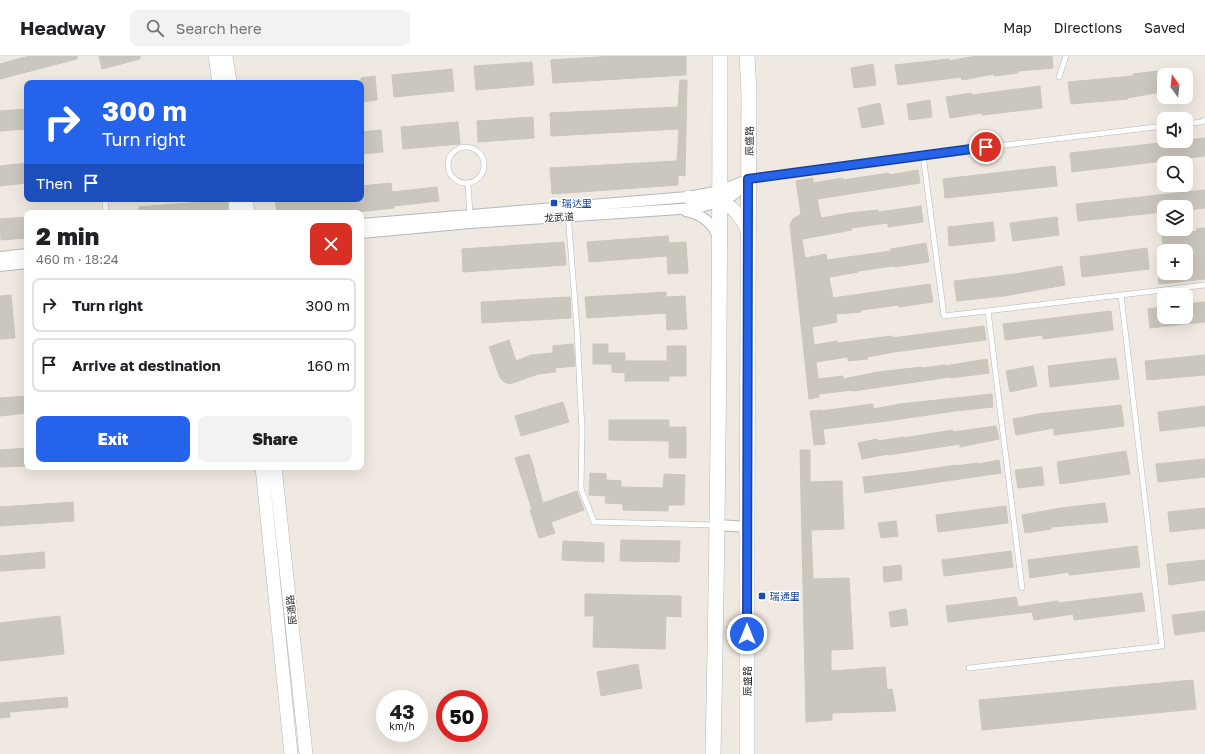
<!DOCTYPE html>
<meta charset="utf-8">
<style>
:root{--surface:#fff;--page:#f2f2f2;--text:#202124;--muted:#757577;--line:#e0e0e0;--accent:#2563eb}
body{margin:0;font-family:"Golos Text","Noto Sans SC",sans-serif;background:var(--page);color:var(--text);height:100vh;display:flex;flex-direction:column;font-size:15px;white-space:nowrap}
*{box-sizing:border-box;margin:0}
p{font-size:13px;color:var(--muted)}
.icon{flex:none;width:22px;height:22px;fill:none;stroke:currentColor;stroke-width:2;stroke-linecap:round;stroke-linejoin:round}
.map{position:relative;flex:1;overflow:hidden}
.sheet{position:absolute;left:24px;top:154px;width:340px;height:260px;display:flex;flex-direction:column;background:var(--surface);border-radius:8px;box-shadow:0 4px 16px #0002}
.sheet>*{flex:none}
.guide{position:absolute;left:24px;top:24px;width:340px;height:122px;border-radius:8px;box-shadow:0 4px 16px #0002;background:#2563eb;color:#fff;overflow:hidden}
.needle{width:26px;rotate:345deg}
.buttons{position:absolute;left:1157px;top:12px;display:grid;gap:8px}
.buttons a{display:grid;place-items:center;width:36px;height:36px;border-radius:8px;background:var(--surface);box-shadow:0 4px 16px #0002;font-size:20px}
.speed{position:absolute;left:376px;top:634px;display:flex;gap:8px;font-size:20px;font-weight:700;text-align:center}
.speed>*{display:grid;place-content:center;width:52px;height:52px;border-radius:50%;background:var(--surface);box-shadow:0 4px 16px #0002;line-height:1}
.speed small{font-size:10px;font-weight:400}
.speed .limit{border:6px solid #d22;background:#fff;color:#111}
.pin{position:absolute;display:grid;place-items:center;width:34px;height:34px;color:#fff;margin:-17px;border:2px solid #fff;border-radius:50%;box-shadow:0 1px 4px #0007}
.me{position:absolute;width:44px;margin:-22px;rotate:0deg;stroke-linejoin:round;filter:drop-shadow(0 0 3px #0008)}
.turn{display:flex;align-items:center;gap:14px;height:84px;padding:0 12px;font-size:18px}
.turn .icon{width:52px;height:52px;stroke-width:2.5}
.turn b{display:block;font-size:28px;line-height:34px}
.then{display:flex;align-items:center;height:38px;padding:0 12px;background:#0003;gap:8px;font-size:15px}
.round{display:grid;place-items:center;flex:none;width:42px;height:42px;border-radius:8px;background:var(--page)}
.summary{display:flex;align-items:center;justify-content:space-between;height:68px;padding:0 12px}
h1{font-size:24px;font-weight:800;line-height:30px}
.primary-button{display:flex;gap:8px;margin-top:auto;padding:8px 12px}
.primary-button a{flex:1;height:46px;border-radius:8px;background:var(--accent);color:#fff;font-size:16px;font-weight:800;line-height:46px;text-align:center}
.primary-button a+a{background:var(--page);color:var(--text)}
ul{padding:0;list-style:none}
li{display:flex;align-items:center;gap:12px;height:54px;margin:0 8px 6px;padding:0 4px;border:2px solid var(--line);border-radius:8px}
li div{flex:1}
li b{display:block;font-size:15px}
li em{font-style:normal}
header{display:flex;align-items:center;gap:24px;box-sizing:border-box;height:56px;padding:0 20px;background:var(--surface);border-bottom:1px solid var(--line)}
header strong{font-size:19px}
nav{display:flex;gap:22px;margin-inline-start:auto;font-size:14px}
.search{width:280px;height:36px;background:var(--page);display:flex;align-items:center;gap:10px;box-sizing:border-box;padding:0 14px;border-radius:8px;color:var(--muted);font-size:15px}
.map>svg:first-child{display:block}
</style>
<header>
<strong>Headway</strong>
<div class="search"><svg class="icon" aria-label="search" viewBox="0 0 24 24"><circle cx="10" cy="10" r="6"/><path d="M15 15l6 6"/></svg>Search here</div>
<nav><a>Map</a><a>Directions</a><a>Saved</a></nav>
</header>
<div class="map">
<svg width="1205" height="698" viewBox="0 0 1205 698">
<rect width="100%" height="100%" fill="#efe9e1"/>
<path fill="#cbc7bf" stroke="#cbc5ba" d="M29,0H77V3L0,23V8Z
M99,0H140V3L102,13Z
M615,0H686V19L553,27L551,4Z
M976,0H1052L1053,12L1018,15V17L994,20V18L962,24L961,21L898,29L895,9L949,3V5Z
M532,6L534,29L476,34L474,10Z
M873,8L876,29L854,32L851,12Z
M452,13L454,35L394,41L392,19Z
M1157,15L1160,36L1127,42L1128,43L1071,48L1068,26L1133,20V18Z
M375,20L377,44L361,46V22Z
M680,24H687L686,73H685H686L685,120L678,119V129L552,138L550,112L677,105L679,73L551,80L550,57L678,51Z
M1040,30L1042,52L982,59V57L950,62L946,41L971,37L972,39Z
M930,44L932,61L909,64L907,48Z
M880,47L884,68L862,72L858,52Z
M27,53V73L0,75V55Z
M533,61L534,82L478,86L477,65Z
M458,66L460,88L403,93L401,71Z
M381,74L383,96L361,98V76Z
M1205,82V100L1072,116L1070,97Z
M27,107V127L0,130V110Z
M1055,110L1057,130L945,142L943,123Z
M918,114L920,127L817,143L821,162L849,157L878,154L879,156L921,150L923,166L888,171V167L851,172L852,174L802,183L805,202L826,198L827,204L891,195V193L926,187L929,206L894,211L893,210L858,215V216L830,221L829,223L833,242L930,228L933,246L899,251V249L861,254V256L836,258L837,266L812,271L814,289L837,285V287L892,280V282L984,270L986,284L894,296L867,301L868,303L848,305V301L816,306L818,323L843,320V323L878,316L922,311L923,312L945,309V310L987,303L989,317L951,322V321L853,335L852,334L819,338V341L809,343L790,168L793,163L801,158L796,125L813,122V127L843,122V124L889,117V119Z
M391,127L392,136L437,131L439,145L393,150L394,152L348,157H277L275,143H361V130Z
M1205,134V152L1186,154V151H1164V156L1078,165L1076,148Z
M227,144L228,157H139V151Z
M27,161V182L1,184L0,163Z
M1057,161L1059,179L1013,185L1010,167Z
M993,166L995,185L949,190L948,171Z
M1205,172V223L1159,228L1158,217H1186V195H1163L1162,179L1197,175V173Z
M668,180L669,187L686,186L688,217L668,218L667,200L589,206L587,186Z
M564,186L566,209L463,216L462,193Z
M1147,192L1149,213L1082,221L1080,201Z
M1062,210L1065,229L1004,240L957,245L954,225L1015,218Z
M666,236V241L685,240L687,273L667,274L666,257L587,262L585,241Z
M11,239L15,282L0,283V240Z
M570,241L571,262L482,267L481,246Z
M1205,246V266L1150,272L1148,253L1164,251V261H1186V248Z
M1111,255L1113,274L1043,283V279L1005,284L1003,268Z
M509,284L516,305L531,299L553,297V290L573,288L575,310L555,312L556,316L538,318L510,328L504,326L500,322L489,291Z
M593,288H608V297H625V305H667V290H686V320H669V325H625V317L612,316V308H593Z
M1205,299V319L1147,324L1145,305Z
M1116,302L1119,323L1050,331L1048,310Z
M1033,310L1037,330L1010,336L1006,315Z
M992,338L993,351L955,355L887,365L823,373L825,388L814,389L810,355L821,354V355L873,348V353L900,348Z
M27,340V357L0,360V342Z
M563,346L569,366L521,380L515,360Z
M1121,349L1124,370L1054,379V372L1016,379L1013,363L1038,358Z
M1205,350V370L1160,375L1158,356Z
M609,364H669V371H686V402H669V385L609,384Z
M996,370L999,383L960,391V388L888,399V398L862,403L858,387L877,383L878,385L904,381V382L953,374V376Z
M27,392V410L0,411V394Z
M800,394H810V426L842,425L844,473L811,474L813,523L849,522L853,593L831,594V615L885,611L887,634L892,633L896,655L832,657V664L806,666Z
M1126,395L1130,418L1060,428L1057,406Z
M529,398L535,415H534L543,447L577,435L584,454L551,466L555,477L539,482L530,454L532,453L515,402Z
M1205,403V421L1158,426L1156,408Z
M999,404L1001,417L865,437L863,421L909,416L956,409V410L978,407V408Z
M1042,411L1044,429L1018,432L1015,414Z
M590,417L606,418V424L621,425V431L663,432L664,418L685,419L684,449H668V455L623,454V448L605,447L606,440L589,439Z
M73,446L74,465L0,470V451Z
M1105,447L1108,466L1051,471V473L1025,477L1022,459L1061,452Z
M1006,450L1008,467L938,476L936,459Z
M1205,452V472L1170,476L1168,456Z
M896,465L898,480L881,482L878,467Z
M621,484L680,485L679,506L620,505Z
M563,485L604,487V506L562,504Z
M1137,490L1140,511L1069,519V516L1030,522L1028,504Z
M1011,495L1013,511L944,520L942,504Z
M44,496L45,512L0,515V500Z
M1205,504V524L1169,529L1167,508Z
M901,509L902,524L884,526L883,511Z
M1142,537L1145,555L1074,564L1073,558L1034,564L1032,556L948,566L946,550L1016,541L1018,551L1058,545V547Z
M585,538L681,540V561L666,560L665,593L593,591L594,560H585Z
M906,553L908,569L891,571L889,556Z
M1205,555V575L1175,579L1172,559Z
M60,560L64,598L0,605V567Z
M638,608L642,632L601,640L597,616Z
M1193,624L1196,653L982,674L979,644Z
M67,641L68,651L9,656L10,661L0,662V647Z"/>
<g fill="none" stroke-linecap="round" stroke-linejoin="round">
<g stroke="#b4b7c1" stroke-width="6">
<path id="service" d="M1059,21L1066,0
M1186,68L1201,66L1205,64
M448 109a18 18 0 1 1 36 0a18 18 0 1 1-36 0Z
M923,99L944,260L1205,229
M750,123L923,99L1164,70
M468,127L470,160
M105,143L106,157
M568,158L577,273L582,375L581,433L594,466L716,469
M988,255L1022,532
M969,612L1162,590L1121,239"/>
</g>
<g stroke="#b4b7c1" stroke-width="12">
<path id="minor" d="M686,155C701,158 713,167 718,181
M361,168L688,141L720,135L747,124
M361,177L470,167L695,152C717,147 735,144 748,123
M0,201L27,198
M0,210L27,207
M718,469L747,471"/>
</g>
<g stroke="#b4b7c1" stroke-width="14">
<path id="tertiary" d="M215,0L219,27
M226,0L230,27
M688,141C721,145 733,143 748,176
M235,143L236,157
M246,143L248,157
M262,411L291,698
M275,411L306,698"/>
</g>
<g stroke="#b4b7c1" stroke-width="16">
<path id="secondary" d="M747,0L749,38L747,471V698
M713,698C718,465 720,233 720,0"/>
</g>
<use href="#service" stroke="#fff" stroke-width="5"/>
<use href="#minor" stroke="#fff" stroke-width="10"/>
<use href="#tertiary" stroke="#fff" stroke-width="13"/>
<use href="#secondary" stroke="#fff" stroke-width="15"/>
</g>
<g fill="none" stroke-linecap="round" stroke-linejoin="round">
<g stroke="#184099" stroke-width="10">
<path id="route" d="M747,578L748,123L986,91"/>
</g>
<use href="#route" stroke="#2563eb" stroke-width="7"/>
</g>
<g fill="#1a4fb4" stroke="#fff" stroke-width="1.5">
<rect x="550" y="143" width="8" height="8" rx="2"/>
<rect x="758" y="536" width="8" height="8" rx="2"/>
</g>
<g text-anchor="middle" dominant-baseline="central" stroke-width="3" stroke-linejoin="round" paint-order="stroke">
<g font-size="10" fill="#2e2e2e" stroke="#fff">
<text transform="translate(749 85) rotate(-89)">辰盛路</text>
<text transform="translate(559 161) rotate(-4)">龙武道</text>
<text transform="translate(291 554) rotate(-96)">辰通路</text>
<text transform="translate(747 625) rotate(-90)">辰盛路</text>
</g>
<g font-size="10" fill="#164399" stroke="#fff" text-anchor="start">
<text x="562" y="147">瑞达里</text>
<text x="770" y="540">瑞通里</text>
</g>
</g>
</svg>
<div class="buttons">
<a><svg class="needle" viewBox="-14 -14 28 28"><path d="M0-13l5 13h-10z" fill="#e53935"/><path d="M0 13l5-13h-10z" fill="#757577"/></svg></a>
<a><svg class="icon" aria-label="sound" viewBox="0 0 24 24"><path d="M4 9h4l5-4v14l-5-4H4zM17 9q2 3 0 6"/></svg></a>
<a><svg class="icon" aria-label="search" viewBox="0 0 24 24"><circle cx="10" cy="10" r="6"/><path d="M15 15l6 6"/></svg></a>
<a><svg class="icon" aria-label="layers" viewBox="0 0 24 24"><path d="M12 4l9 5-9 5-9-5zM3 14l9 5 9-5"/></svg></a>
<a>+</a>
<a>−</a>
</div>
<div class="speed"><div>43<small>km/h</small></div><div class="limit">50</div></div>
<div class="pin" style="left:986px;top:91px;background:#d93025"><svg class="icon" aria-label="arrive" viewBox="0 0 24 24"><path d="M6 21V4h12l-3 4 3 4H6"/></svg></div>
<svg class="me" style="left:747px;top:578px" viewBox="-20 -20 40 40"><circle r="17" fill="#2563eb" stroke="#fff" stroke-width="3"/><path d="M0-11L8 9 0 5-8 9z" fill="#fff"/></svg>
<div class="guide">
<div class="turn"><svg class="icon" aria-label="right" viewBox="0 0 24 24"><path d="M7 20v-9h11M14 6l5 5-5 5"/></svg><div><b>300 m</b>Turn right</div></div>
<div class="then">Then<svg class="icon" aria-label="arrive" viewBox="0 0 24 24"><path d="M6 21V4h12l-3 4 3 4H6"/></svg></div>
</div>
<section class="sheet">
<div class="summary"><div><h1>2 min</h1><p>460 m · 18:24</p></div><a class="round" style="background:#d93025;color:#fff"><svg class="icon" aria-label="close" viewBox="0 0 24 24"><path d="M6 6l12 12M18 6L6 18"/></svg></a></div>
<ul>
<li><svg class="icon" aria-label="right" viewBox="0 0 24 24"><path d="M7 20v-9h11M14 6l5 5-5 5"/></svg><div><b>Turn right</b></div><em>300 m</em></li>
<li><svg class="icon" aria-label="arrive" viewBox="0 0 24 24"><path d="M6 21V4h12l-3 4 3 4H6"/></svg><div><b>Arrive at destination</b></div><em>160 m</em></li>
</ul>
<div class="primary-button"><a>Exit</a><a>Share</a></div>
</section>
</div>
